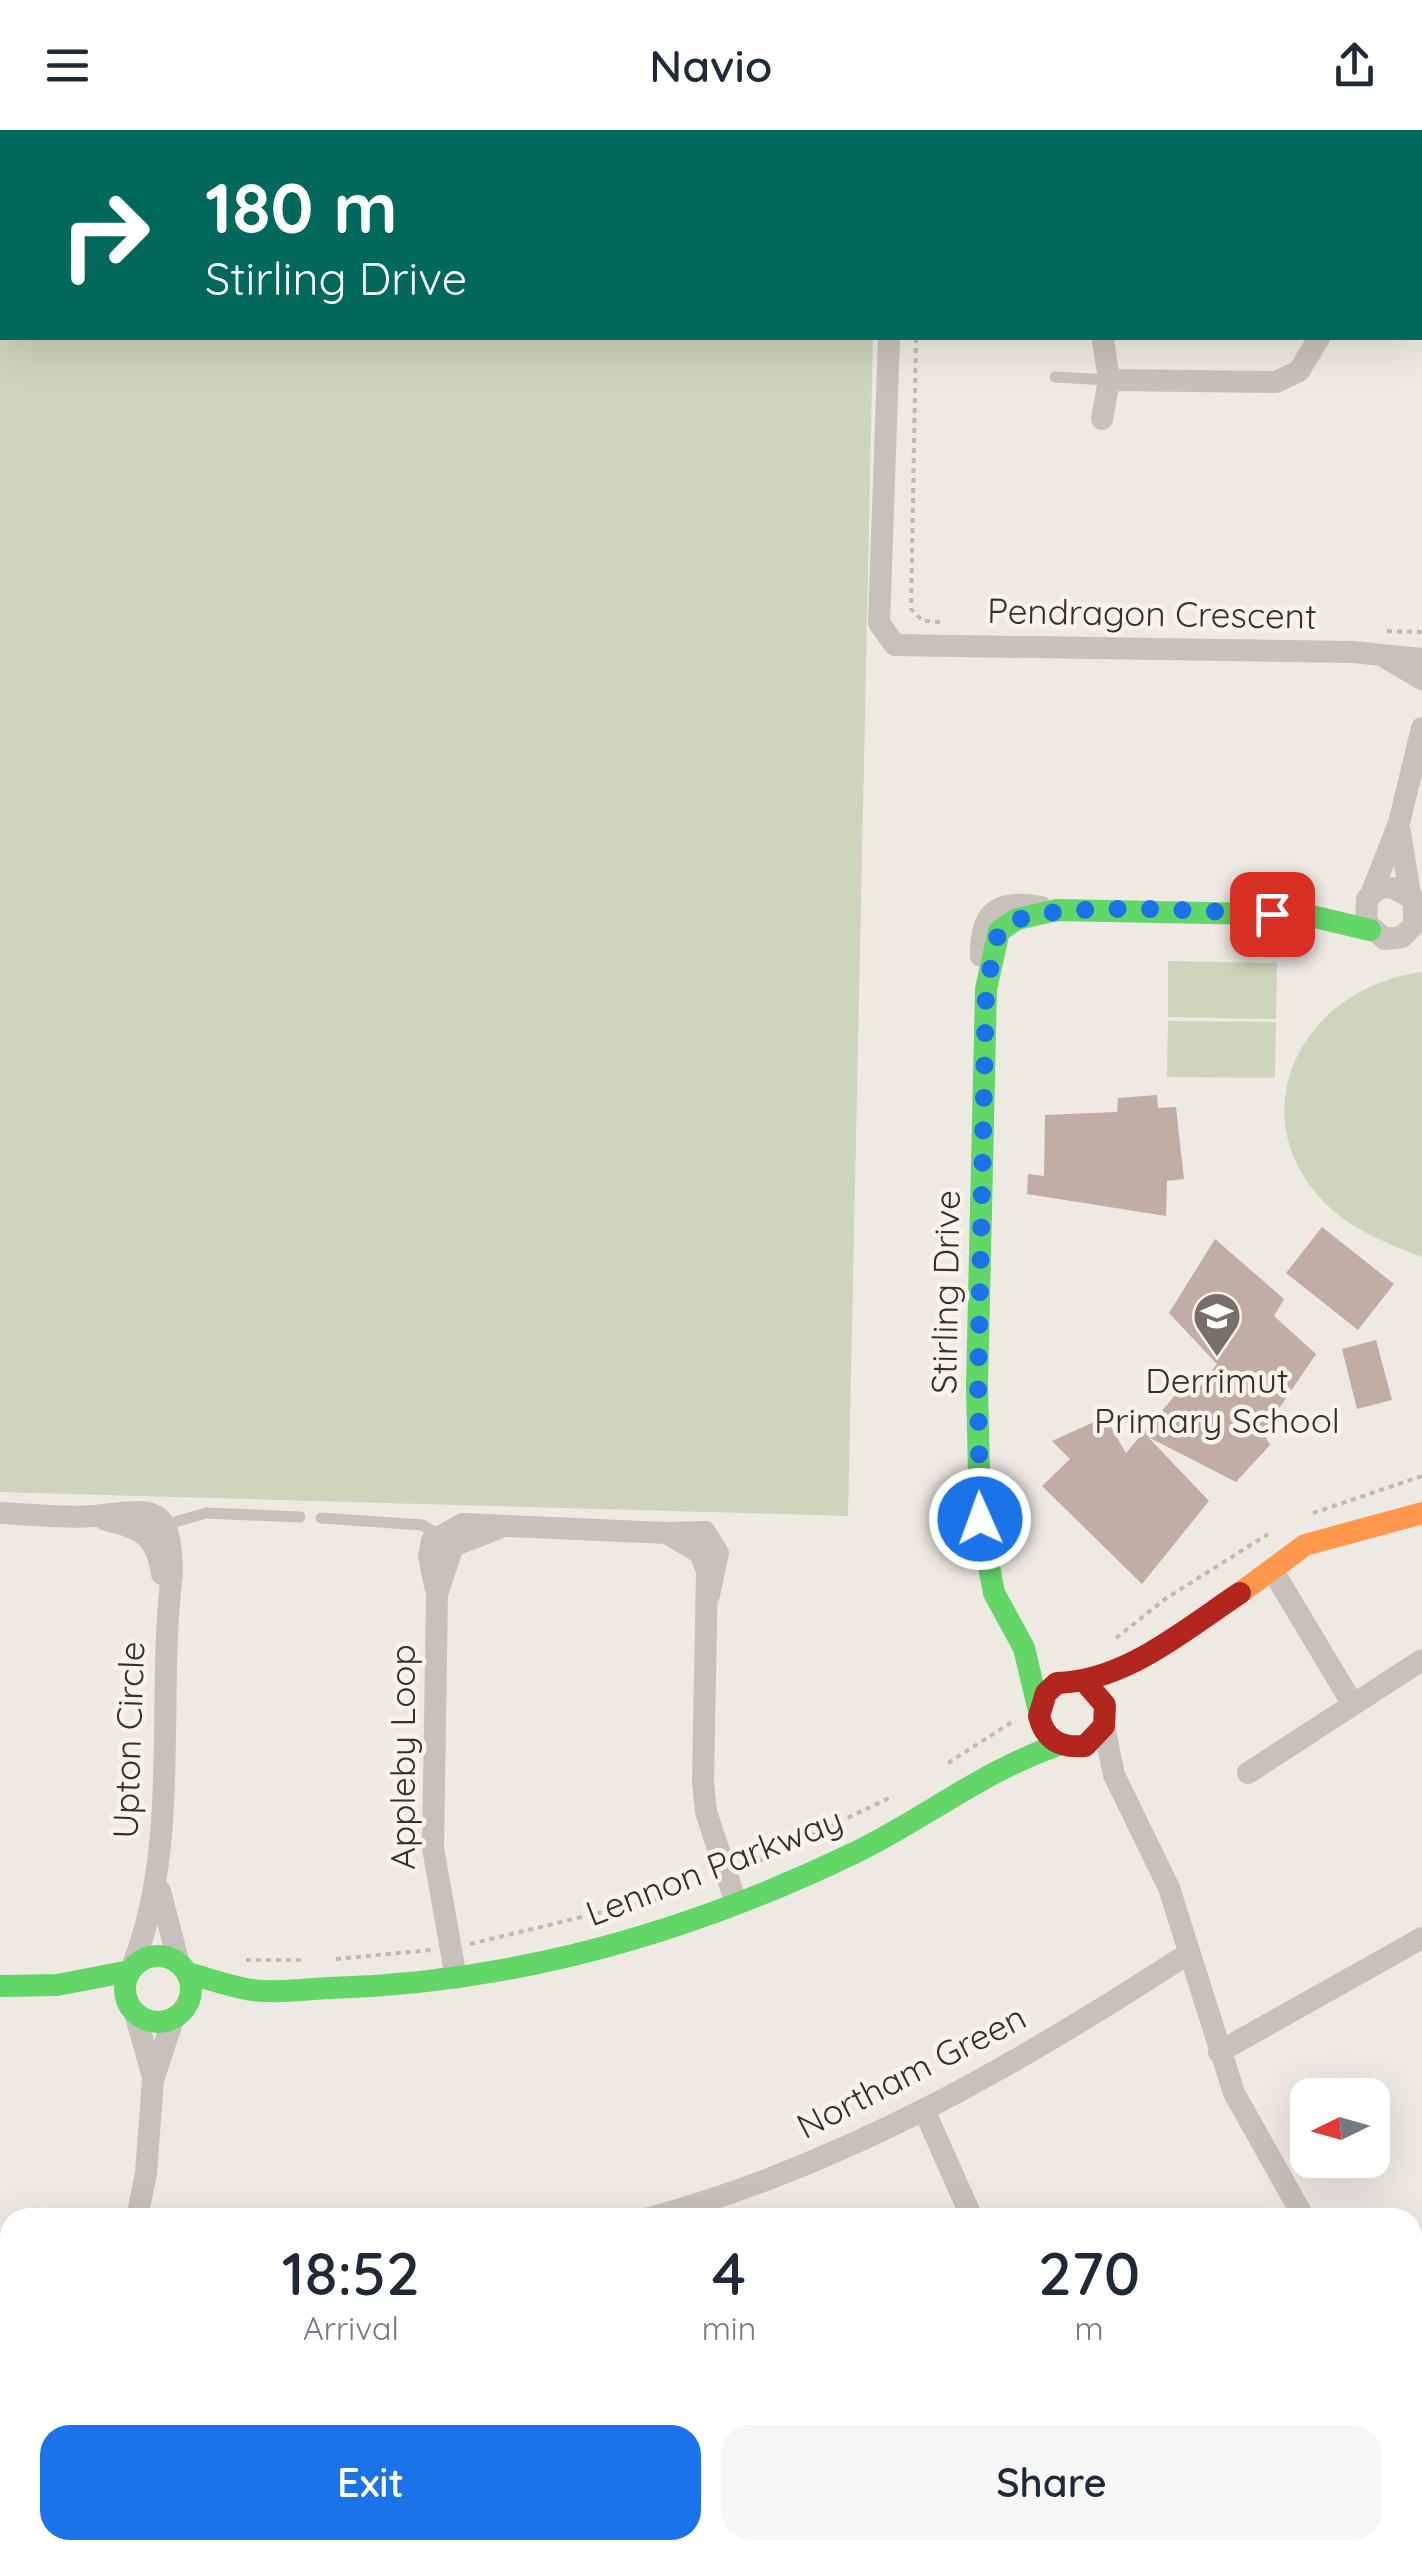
<!DOCTYPE html>
<style>
:root{--surface:#fff;--page:#f6f6f7;--text:#1f2937;--muted:#747a83;--accent:#1a73e8}
body{margin:0;font-family:Quicksand,sans-serif;background:var(--page);color:var(--text);height:100vh;display:flex;flex-direction:column;font-size:38px;white-space:nowrap}
*{box-sizing:border-box;margin:0}
p{font-size:32px;color:var(--muted)}
.icon{flex:none;width:55px;height:55px;fill:none;stroke:currentColor;stroke-width:2;stroke-linecap:round;stroke-linejoin:round}
.map{position:relative;flex:1;overflow:hidden}
.panel{position:absolute;left:0px;top:2078px;width:1422px;height:352px;display:flex;flex-direction:column;background:var(--surface);border-radius:30px 30px 0 0;box-shadow:0 10px 40px #0002}
.panel>*{flex:none}
.hud{position:absolute;left:0px;top:0px;width:1422px;height:210px;box-shadow:0 10px 40px #0002;background:#00695c;color:#fff;overflow:hidden}
.needle{width:65px;rotate:265deg}
.controls{position:absolute;left:1290px;top:1948px;display:grid;gap:20px}
.controls a{display:grid;place-items:center;width:100px;height:100px;border-radius:20px;background:var(--surface);box-shadow:0 10px 40px #0002;font-size:50px}
.pin{position:absolute;display:grid;place-items:center;width:85px;height:85px;color:#fff;margin:-42px;border-radius:20px;box-shadow:0 5px 15px #0006}
.me{position:absolute;width:110px;margin:-55px;rotate:358deg;stroke-linejoin:round;filter:drop-shadow(0 0 8px #0008)}
.turn{display:flex;align-items:center;gap:35px;height:210px;padding:0 40px;font-size:45px}
.turn .icon{width:130px;height:130px;stroke-width:2.5}
.turn b{display:block;font-size:70px;line-height:85px}
.eta{display:flex;justify-content:space-evenly;align-items:center;height:170px;text-align:center}
.eta b{font-size:60px;font-weight:600;line-height:70px}
.action{display:flex;gap:20px;margin-top:auto;padding:20px 40px}
.action a{flex:1;height:115px;border-radius:30px;background:var(--accent);color:#fff;font-size:40px;font-weight:600;line-height:115px;text-align:center}
.action a+a{background:var(--page);color:var(--text)}
header{display:flex;justify-content:space-between;align-items:center;height:130px;padding:0 40px;background:var(--surface);font-size:45px;font-weight:600}
.map>svg:first-child{display:block}
</style>
<header><svg class="icon" aria-label="menu" viewBox="0 0 24 24"><path d="M4 6h16M4 12h16M4 18h16"/></svg>Navio<svg class="icon" aria-label="share" viewBox="0 0 24 24"><path d="M12 15V3M7 8l5-5 5 5M5 13v7h14v-7"/></svg></header>
<div class="map">
<svg width="1422" height="2429" viewBox="0 0 1422 2429">
<rect width="100%" height="100%" fill="#eee9e3"/>
<path fill="#cfd4bc" d="M0,0H878L2,2V208H873L848,1386L0,1362Z
M1168,831L1277,833L1276,889L1168,887Z
M1422,842V1127C1389,1114 1354,1101 1328,1076C1235,986 1302,857 1422,842Z
M1168,891L1276,892L1275,948L1167,947Z"/>
<path fill="#c2ada4" d="M1157,965L1158,978L1176,977L1184,1049L1167,1051L1166,1086L1027,1064L1028,1044L1044,1046L1045,985L1117,982L1118,968Z
M1322,1097L1394,1154L1358,1200L1286,1143Z
M1215,1109L1284,1169L1274,1186L1316,1224L1263,1302L1270,1315L1236,1352L1148,1307L1209,1371L1142,1454L1042,1356L1070,1329L1052,1311L1105,1287L1126,1323L1183,1256L1192,1267L1217,1234L1169,1183Z
M1376,1210L1392,1270L1357,1279L1342,1219Z"/>
<g fill="none" stroke-linecap="round" stroke-linejoin="round">
<path stroke="#c0b9b4" stroke-width="4" stroke-dasharray="5 5" stroke-linecap="butt" d="M937,0H981
M929,2L932,0
M1420,12H1422
M916,208L911,479L923,491L942,492
M1387,501L1422,502
M1313,1383L1422,1346
M1116,1508L1165,1469L1268,1404
M948,1633L1012,1592
M749,1736L893,1666
M470,1814L665,1767
M336,1829L431,1820
M246,1830H301
M1039,2429L1046,2420"/>
<path stroke="#c8c1bb" stroke-width="11" d="M1055,247L1109,250
M321,1388L422,1395L442,1407
M164,1395L206,1383L300,1387"/>
<path stroke="#c8c1bb" stroke-width="22" d="M1377,0V2
M897,2L898,0
M889,208L879,493L895,515L1353,522L1422,529
M1109,250L1276,252L1299,241L1319,208
M1102,289L1109,250L1103,210
M1386,528L1422,549
M1400,702L1410,765
M1372,762L1399,693L1422,598
M1414,770V795L1402,807L1385,809L1366,793L1367,769C1388,744 1400,765 1422,773
M981,826C980,781 998,769 1041,777
M0,1383C30,1384 64,1389 94,1386C152,1380 171,1371 172,1443C156,1572 181,1715 132,1837
M106,1390C142,1398 157,1406 162,1444
M667,1403L700,1423L707,1441L703,1652L706,1682L736,1773
M1273,1441L1352,1573
M435,1456L429,1426L432,1411L463,1394L667,1403L705,1402L718,1423L709,1465
M1104,1596L1114,1645L1169,1758L1234,1963L1304,2088
M1248,1643L1422,1530
M160,1761L179,1834
M456,1848L433,1718L437,1464L453,1416L499,1398
M135,1883L153,1947
M1219,1922L1422,1808
M924,1980L972,2088
M137,2088L146,2043L153,1950L173,1889
M649,2088C845,2035 1020,1933 1189,1823
M0,2157L10,2159
M1412,2261L1422,2277
M885,2420L896,2429
M25,2429L27,2420
M677,2429L682,2420"/>
<path stroke="#63d668" stroke-width="22" d="M1038,1577L1024,1518L994,1463L980,1389L977,1256L986,859L999,801L1017,789L1057,780L1307,785L1370,800
M125 1859a33 33 0 1 1 66 0a33 33 0 1 1-66 0Z
M187,1843C206,1848 226,1855 246,1859C272,1864 303,1859 330,1858C511,1853 687,1803 850,1725C924,1690 978,1643 1058,1615
M0,1856L57,1855L130,1841
M1412,2134L1422,2124
M995,2429L1002,2420"/>
<path stroke="#ff974d" stroke-width="22" d="M1240,1463L1305,1415L1422,1383"/>
<path stroke="#b3261e" stroke-width="22" d="M1085,1552L1105,1575L1104,1596L1085,1616C1061,1618 1045,1611 1039,1586L1046,1563L1057,1553C1126,1551 1184,1500 1240,1463"/>
</g>
<g fill="none" stroke-linecap="round" stroke-linejoin="round">
<path stroke="#1a73e8" stroke-width="18" stroke-dasharray="0 32.4" d="M980,1389L978,1256L986,859L999,800C1034,766 1217,783 1272,784"/>
</g>
<defs>
<g id="school-pin" transform="scale(2.5)"><path d="M0 17L-7.5 6A9.5 9.5 0 1 1 7.5 6Z" fill="#786f6a" stroke="#faf3eb"/><path d="M0-5L7-2L0 1L-7-2ZM-4 1L0 2.5L4 1V4Q0 6-4 4Z" fill="#fff"/></g>
</defs>
<g fill-rule="evenodd">
<use href="#school-pin" x="1217" y="1186"/>
</g>
<g text-anchor="middle" dominant-baseline="central" stroke-width="9" stroke-linejoin="round" paint-order="stroke">
<g font-size="35" fill="#392e29" stroke="#faf3eb">
<text transform="translate(1152 483) rotate(1)">Pendragon Crescent</text>
<text transform="translate(945 1162) rotate(-89)">Stirling Drive</text>
<text transform="translate(128 1610) rotate(-88)">Upton Circle</text>
<text transform="translate(402 1627) rotate(-90)">Appleby Loop</text>
<text transform="translate(714 1736) rotate(-21)">Lennon Parkway</text>
<text transform="translate(911 1941) rotate(-27)">Northam Green</text>
</g>
<g font-size="35" fill="#392e29" stroke="#faf3eb">
<text x="1217" y="1250">Derrimut<tspan x="1217" dy="40">Primary School</tspan></text>
</g>
</g>
</svg>
<div class="controls">
<a><svg class="needle" viewBox="-14 -14 28 28"><path d="M0-13l5 13h-10z" fill="#e53935"/><path d="M0 13l5-13h-10z" fill="#747a83"/></svg></a>
</div>
<div class="pin" style="left:1272px;top:784px;background:#d93025"><svg class="icon" aria-label="arrive" viewBox="0 0 24 24"><path d="M6 21V4h12l-3 4 3 4H6"/></svg></div>
<svg class="me" style="left:980px;top:1389px" viewBox="-20 -20 40 40"><circle r="17" fill="#1a73e8" stroke="#fff" stroke-width="3"/><path d="M0-11L8 9 0 5-8 9z" fill="#fff"/></svg>
<div class="hud">
<div class="turn"><svg class="icon" aria-label="right" viewBox="0 0 24 24"><path d="M7 20v-9h11M14 6l5 5-5 5"/></svg><div><b>180 m</b>Stirling Drive</div></div>
</div>
<section class="panel">
<div class="eta">
<div><b>18:52</b><p>Arrival</p></div>
<div><b>4</b><p>min</p></div>
<div><b>270</b><p>m</p></div>
</div>
<div class="action"><a>Exit</a><a>Share</a></div>
</section>
</div>
